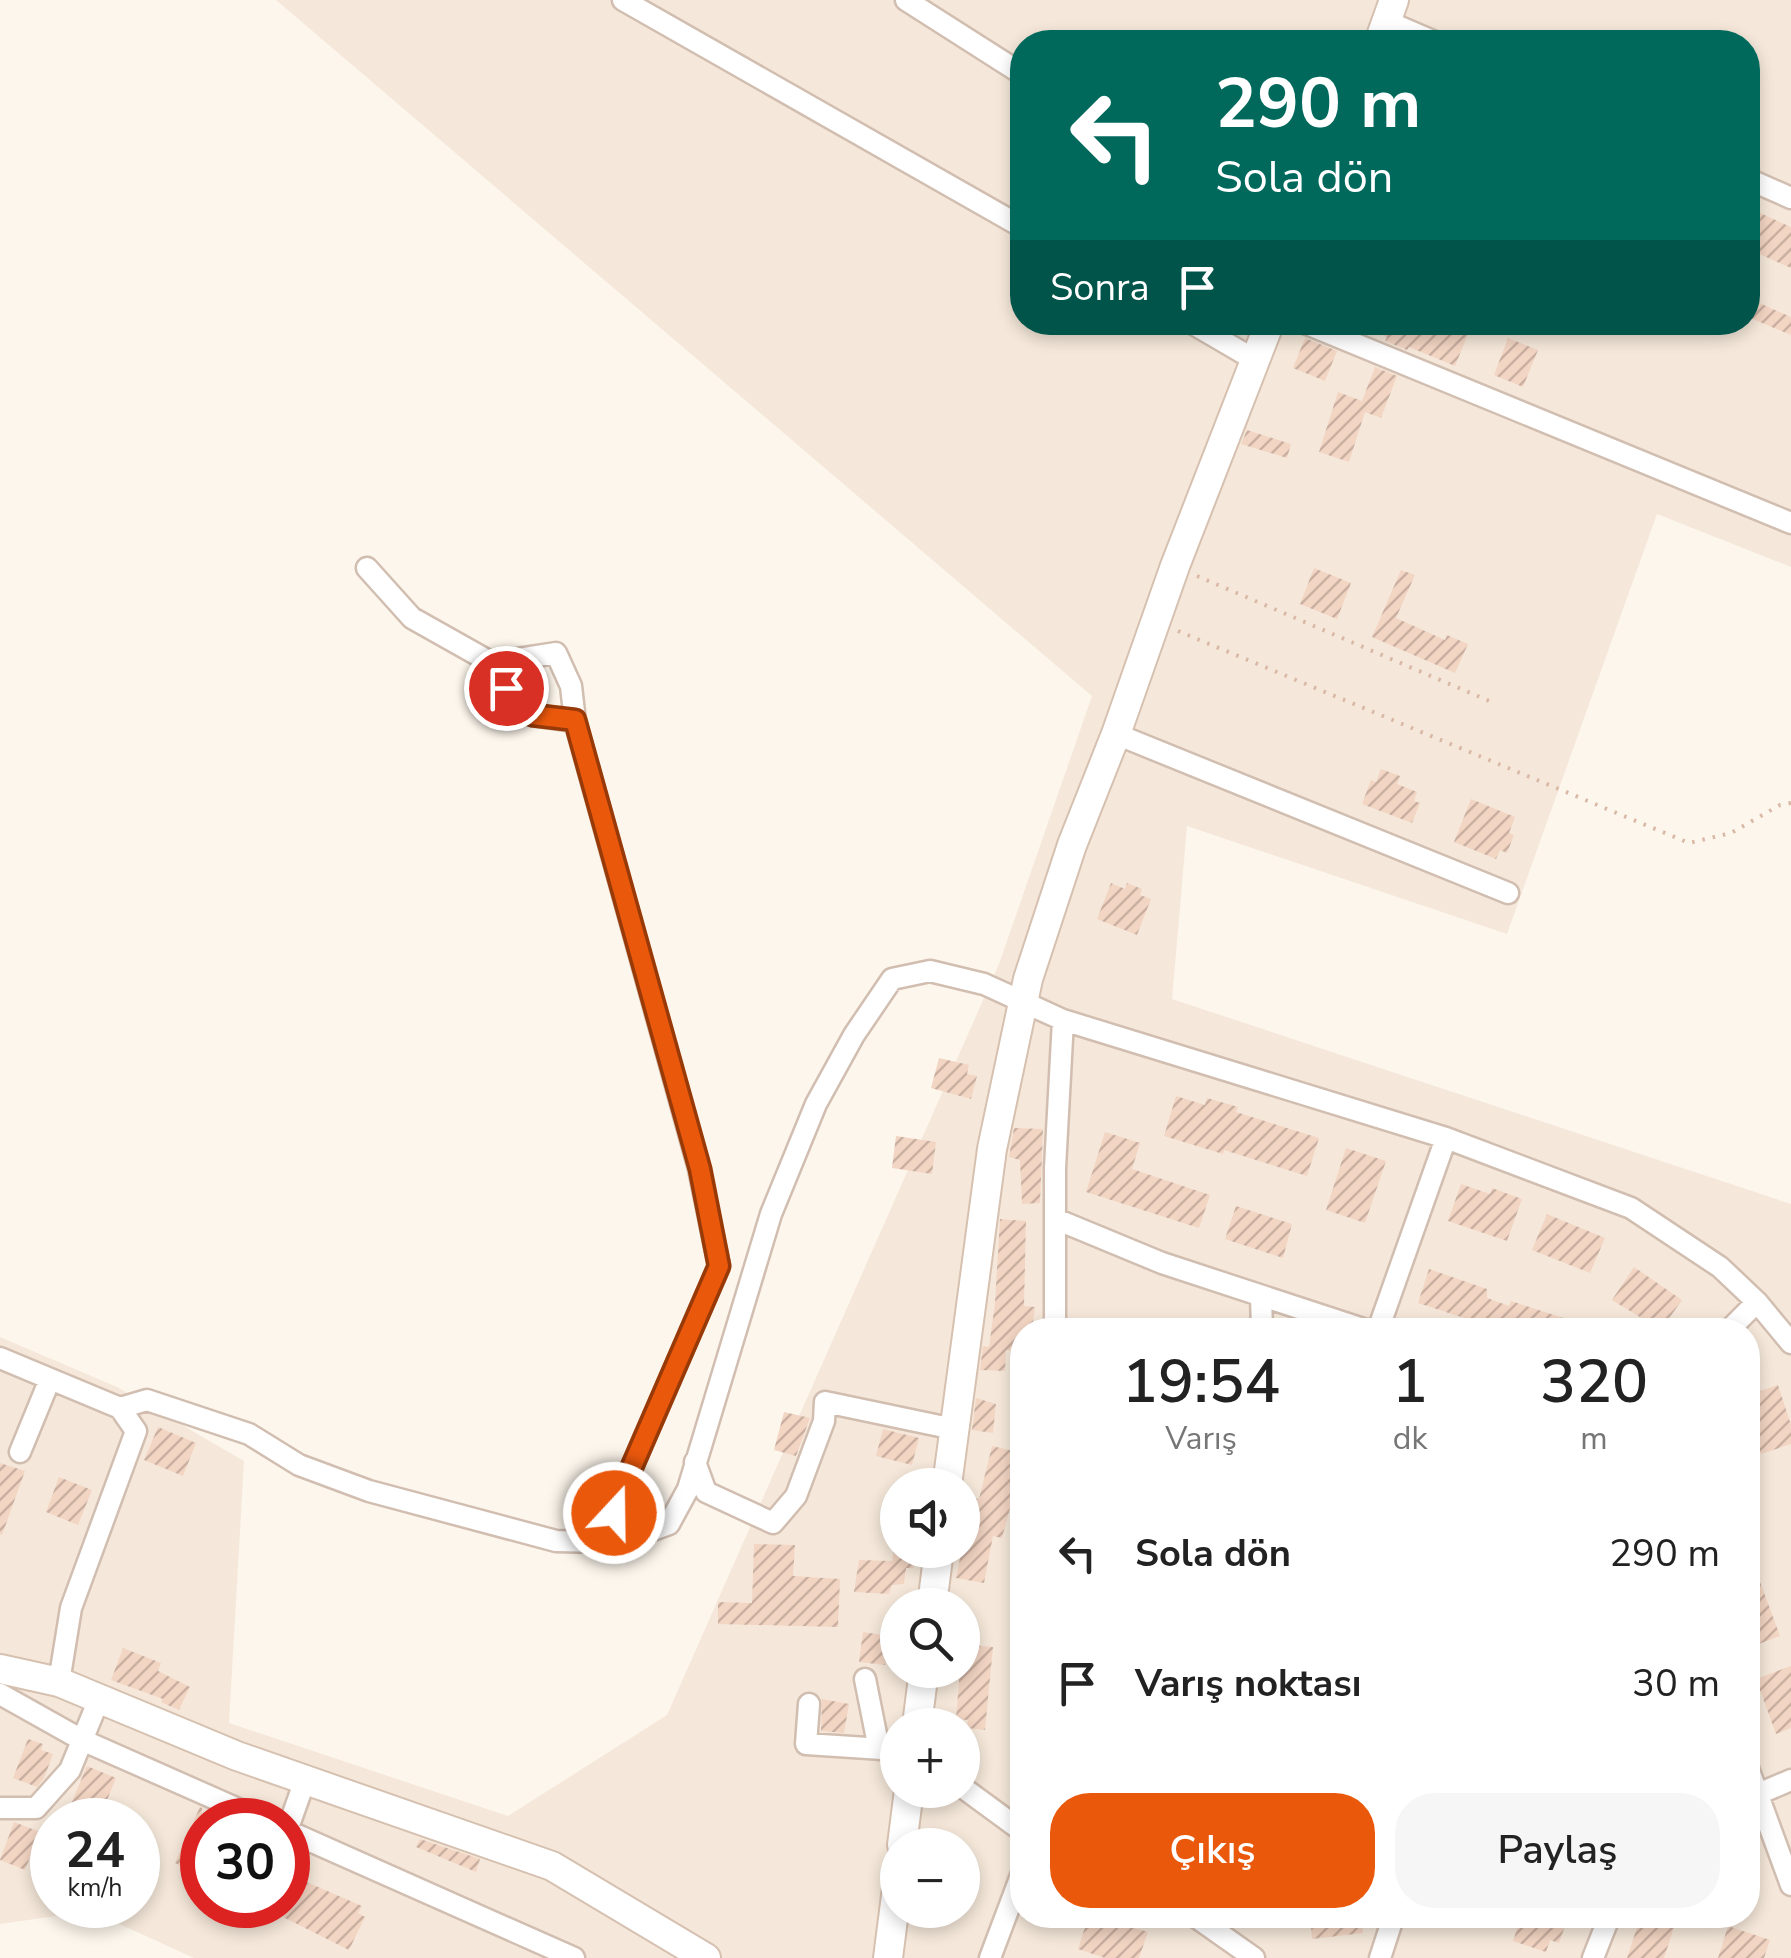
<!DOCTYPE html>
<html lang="tr">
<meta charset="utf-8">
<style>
:root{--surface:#fff;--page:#f6f6f6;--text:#222;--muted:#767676;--accent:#ea580c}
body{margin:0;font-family:"Nunito Sans",sans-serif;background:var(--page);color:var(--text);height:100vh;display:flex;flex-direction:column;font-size:38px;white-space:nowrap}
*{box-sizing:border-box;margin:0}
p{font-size:32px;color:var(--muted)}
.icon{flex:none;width:55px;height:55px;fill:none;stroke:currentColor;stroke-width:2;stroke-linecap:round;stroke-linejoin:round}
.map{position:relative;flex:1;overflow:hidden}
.details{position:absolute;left:1010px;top:1318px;width:750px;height:610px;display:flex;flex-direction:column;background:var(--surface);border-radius:40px;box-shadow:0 5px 15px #0003}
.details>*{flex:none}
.hud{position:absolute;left:1010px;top:30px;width:750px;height:305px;border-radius:40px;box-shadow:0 5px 15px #0003;background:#00695c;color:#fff;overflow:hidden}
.fabs{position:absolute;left:880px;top:1468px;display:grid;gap:20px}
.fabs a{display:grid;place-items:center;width:100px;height:100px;border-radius:50%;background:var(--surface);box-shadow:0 5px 15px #0003;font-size:50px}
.speed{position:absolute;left:30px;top:1798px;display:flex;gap:20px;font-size:50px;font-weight:700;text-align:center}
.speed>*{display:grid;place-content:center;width:130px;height:130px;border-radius:50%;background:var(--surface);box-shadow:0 5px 15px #0003;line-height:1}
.speed small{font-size:25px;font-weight:400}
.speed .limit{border:15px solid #d22;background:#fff;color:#111}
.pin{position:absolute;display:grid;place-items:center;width:85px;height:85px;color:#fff;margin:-42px;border:5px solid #fff;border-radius:50%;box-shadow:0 2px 10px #0007}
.me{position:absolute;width:110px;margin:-55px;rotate:21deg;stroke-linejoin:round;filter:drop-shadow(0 0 8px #0008)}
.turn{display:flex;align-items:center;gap:35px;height:210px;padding:0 40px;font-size:45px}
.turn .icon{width:130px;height:130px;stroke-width:2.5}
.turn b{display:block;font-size:70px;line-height:85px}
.then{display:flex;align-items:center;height:95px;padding:0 40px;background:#0003;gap:20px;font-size:38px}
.eta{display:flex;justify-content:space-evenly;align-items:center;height:170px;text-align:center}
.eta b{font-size:60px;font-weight:600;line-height:70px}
.button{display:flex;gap:20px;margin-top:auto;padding:20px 40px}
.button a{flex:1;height:115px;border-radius:40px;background:var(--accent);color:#fff;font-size:40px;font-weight:600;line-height:115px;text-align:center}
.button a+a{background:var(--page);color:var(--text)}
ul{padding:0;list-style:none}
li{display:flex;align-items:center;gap:30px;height:130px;padding:0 40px}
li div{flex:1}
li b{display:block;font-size:38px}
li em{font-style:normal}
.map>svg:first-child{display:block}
</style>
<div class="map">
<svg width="1791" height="1958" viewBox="0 0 1791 1958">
<defs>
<pattern id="building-hatch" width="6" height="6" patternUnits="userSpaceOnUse" patternTransform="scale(2.5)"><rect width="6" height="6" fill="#f3d5c3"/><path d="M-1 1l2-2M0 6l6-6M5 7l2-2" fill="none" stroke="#cab0a1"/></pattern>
</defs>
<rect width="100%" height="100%" fill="#fdf6ec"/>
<path fill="#f5e8da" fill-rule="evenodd" d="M276,0H1791V567L1657,514L1507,934L1187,826L1172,999L1791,1204V1958H194L91,1911L0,1924V1337L117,1387L244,1461L229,1723L508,1816L667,1715L999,964L1092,696ZM1022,42H1748V322H1022ZM1022,1330H1748V1915H1022ZM898,1485H962V1550H898ZM898,1605H962V1670H898ZM898,1725H962V1790H898ZM52,1820H138V1905H52ZM202,1820H288V1905H202ZM898,1845H962V1910H898Z"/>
<path fill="url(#building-hatch)" d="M1760,213L1791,227V268L1748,249Z
M1748,298L1791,317V335L1748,317Z
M1414,322L1440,334L1445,322H1473L1455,366L1409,347L1407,350L1385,341L1387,337L1352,323Z
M1305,338L1337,351L1325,381L1293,368Z
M1508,338L1538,350L1523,387L1494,375Z
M1375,367L1397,376L1381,418L1365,412L1349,462L1319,452L1338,392L1362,401Z
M1247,430L1291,444L1287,458L1241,444Z
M1314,568L1351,583L1337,619L1300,604Z
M1401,570L1415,575L1396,618L1445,640L1447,635L1468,644L1455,673L1372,637Z
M1381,769L1400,776L1397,784L1417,792L1414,801L1420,803L1412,823L1362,804L1371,780L1376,782Z
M1471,799L1515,817L1509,833L1514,835L1507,853L1500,850L1496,859L1454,842Z
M1111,883L1125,889L1127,883L1142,889L1140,895L1151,899L1137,935L1097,919Z
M939,1058L969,1065L967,1074L977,1076L971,1099L931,1088Z
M1176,1096L1205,1105L1207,1098L1238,1107L1236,1112L1319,1138L1307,1176L1224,1150L1223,1154L1164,1136Z
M1014,1128L1043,1129L1040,1203L1022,1204L1020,1160L1009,1157Z
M1105,1132L1140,1143L1132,1169L1210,1195L1199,1228L1086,1192Z
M896,1136L936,1142L932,1174L892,1168Z
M1346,1148L1386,1161L1365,1223L1326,1210Z
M1461,1184L1490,1194L1492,1188L1522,1199L1507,1241L1448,1221Z
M1236,1206L1292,1224L1283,1258L1225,1239Z
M1547,1214L1605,1238L1590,1273L1532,1250Z
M1000,1219L1026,1221L1024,1306L1035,1307L1032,1330H1022V1352L1006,1350L1005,1371L980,1370L983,1346L989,1347L995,1303Z
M1634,1267L1682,1300L1661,1330L1612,1300Z
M1429,1269L1487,1289V1298L1509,1306L1511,1301L1591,1327L1590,1330H1501L1418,1303Z
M1778,1385L1791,1425V1444L1761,1454L1748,1412V1395Z
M976,1398L996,1404L993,1433L972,1430Z
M784,1412L810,1418L796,1456L774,1450Z
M158,1427L196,1443L183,1476L144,1460Z
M883,1429L919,1438L912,1465L876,1456Z
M992,1446L1022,1453V1464L1002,1538L993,1536L984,1583L956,1578L972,1498L979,1499Z
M0,1463L25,1471L2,1535L0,1534Z
M59,1477L92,1490L78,1525L46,1512Z
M754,1544L795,1545L793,1576L840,1579L838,1627L718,1624V1602L752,1603Z
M894,1550H916L913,1568H906L904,1584L892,1585L889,1594L854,1592L859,1560L892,1561Z
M1760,1582L1780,1636L1748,1648V1586Z
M863,1632L889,1636L885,1665L859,1662Z
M962,1644L993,1647L985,1730L967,1728L968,1720L956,1719Z
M123,1648L161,1663L158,1671L190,1687L179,1710L161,1702L163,1699L111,1680Z
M1791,1666V1728L1776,1734L1756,1679Z
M822,1699L849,1704L844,1733L821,1731Z
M28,1739L43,1744L41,1750L53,1754L44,1778L37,1787L13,1778Z
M87,1766L116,1778L99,1820H90L68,1811Z
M200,1807L202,1808V1875L175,1863Z
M14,1822L40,1832L25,1870L0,1860Z
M420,1839L480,1859L476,1872L416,1847Z
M288,1874L362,1906L358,1913L365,1917L349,1950L283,1917L288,1907Z
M1089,1915L1148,1932L1139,1958H1105L1078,1949Z
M1310,1915H1361L1363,1933L1312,1939Z
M1522,1915H1569L1559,1943L1550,1940L1546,1952L1513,1941Z
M1641,1915H1678L1664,1958H1627Z
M1728,1926L1770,1940L1764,1958H1718Z"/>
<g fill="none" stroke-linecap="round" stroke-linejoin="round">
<g stroke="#d1beb0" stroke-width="25">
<path id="street" d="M623,0L1022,227
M906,0L1022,74
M1386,21L1435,42
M1748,179L1791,198
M1190,322L1255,360
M1302,322L1791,523
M367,568L412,618L492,663L556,653L571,686L575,721
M492,663L506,688L532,715L575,721L699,1169L719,1266L628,1476L616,1494L614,1513L629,1529L639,1535L669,1524L688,1489L771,1214L816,1104L854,1035L892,979L930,971L984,984L1063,1020L1446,1138L1631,1208L1720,1267L1757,1302L1791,1343
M1116,734L1508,893
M1058,1220L1162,1263L1366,1330
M1261,1296L1262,1330
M1055,1330V1168L1063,1020
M1378,1330L1446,1138
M1729,1330L1757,1302
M0,1358L120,1408L136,1431L71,1608L59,1682
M120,1408L147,1400L249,1434L299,1465L369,1491L556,1541L604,1542L639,1535
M20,1452L50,1379
M695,1462L706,1492L773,1523L796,1496L824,1421L825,1402L954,1429
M865,1679L879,1749
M0,1694L82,1740L263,1820
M809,1704L806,1744L898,1750
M1748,1768L1791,1885
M962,1787L1022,1831
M1758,1794L1791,1780
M0,1808H36L70,1770L99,1699
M288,1828L305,1780
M288,1831L574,1958
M1193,1915L1254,1958
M990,1958L1022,1873
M1380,1958L1394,1915
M1593,1958L1610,1915"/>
</g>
<g stroke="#d6c0b0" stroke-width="32">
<path id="secondary" d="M1379,42L1394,0
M947,1485L992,1149L1028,979L1072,845L1116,734L1175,566L1270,322
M932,1605L939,1550
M0,1669L59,1682L237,1756L552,1866L706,1958
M917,1725L924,1670
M902,1845L909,1790
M888,1958L898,1880"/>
</g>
<path stroke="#d9b8a5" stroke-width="4" stroke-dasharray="2.5 8" stroke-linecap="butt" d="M1197,576L1494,703
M1178,631L1689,843L1731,833L1780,805L1791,803"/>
<use href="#street" stroke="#fff" stroke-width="20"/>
<use href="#secondary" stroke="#fff" stroke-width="28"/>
</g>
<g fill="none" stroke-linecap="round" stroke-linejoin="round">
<g stroke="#983908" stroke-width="25">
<path id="route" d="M506,688L532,715L575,720L700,1169L719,1266L628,1476L616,1494L614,1513"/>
</g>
<use href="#route" stroke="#ea580c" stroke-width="18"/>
</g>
</svg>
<div class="fabs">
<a><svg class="icon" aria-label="sound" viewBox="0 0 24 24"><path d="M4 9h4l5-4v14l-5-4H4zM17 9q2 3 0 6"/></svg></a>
<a><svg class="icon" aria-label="search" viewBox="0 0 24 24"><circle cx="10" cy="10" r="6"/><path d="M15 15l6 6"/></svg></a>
<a>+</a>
<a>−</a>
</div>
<div class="speed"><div>24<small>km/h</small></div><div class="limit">30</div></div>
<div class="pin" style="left:506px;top:688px;background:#d93025"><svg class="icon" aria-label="arrive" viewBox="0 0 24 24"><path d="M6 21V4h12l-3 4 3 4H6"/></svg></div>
<svg class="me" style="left:614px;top:1513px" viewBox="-20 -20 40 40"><circle r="17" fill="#ea580c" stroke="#fff" stroke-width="3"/><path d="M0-11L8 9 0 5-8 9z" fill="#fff"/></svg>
<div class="hud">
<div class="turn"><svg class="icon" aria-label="left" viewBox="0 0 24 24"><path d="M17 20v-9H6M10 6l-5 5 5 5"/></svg><div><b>290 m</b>Sola dön</div></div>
<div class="then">Sonra<svg class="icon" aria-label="arrive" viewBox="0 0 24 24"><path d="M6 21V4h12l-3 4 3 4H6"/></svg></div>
</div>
<section class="details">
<div class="eta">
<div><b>19:54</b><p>Varış</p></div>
<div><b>1</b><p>dk</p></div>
<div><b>320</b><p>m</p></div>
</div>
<ul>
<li><svg class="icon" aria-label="left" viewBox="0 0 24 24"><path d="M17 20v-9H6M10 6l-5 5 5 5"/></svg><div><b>Sola dön</b></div><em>290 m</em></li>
<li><svg class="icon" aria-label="arrive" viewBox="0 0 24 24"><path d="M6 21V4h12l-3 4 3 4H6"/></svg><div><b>Varış noktası</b></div><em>30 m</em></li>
</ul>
<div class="button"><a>Çıkış</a><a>Paylaş</a></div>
</section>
</div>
